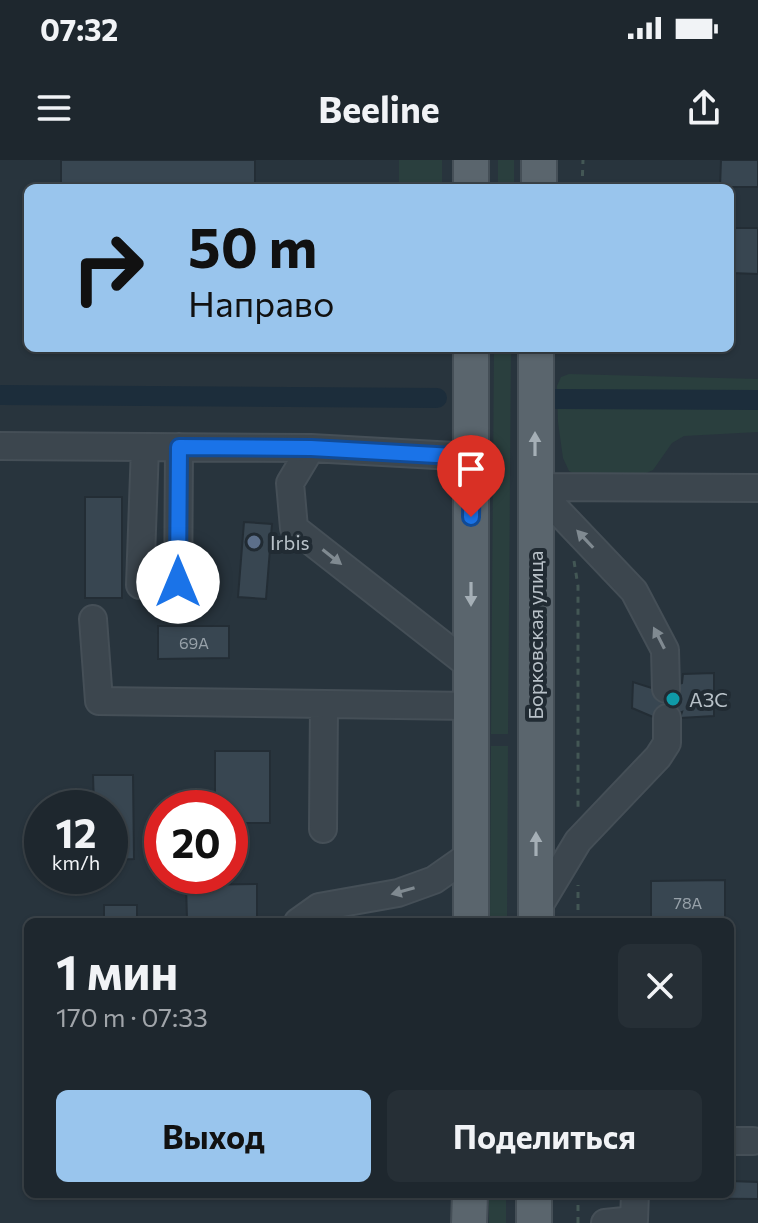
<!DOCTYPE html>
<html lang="ru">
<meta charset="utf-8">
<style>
:root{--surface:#1e272e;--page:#262f36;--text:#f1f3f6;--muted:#a1a5aa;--line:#3c444a;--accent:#99c5ed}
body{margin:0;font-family:Commissioner,sans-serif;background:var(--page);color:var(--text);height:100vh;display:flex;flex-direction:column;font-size:30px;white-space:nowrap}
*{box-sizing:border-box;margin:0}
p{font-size:26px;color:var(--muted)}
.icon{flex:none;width:44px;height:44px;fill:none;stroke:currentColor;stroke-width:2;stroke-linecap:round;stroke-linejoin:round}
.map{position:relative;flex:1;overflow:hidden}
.drawer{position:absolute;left:24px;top:758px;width:710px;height:280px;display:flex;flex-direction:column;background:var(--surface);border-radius:12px;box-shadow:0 2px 6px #0004,0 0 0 2px var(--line)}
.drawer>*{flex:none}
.hud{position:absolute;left:24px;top:24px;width:710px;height:168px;border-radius:12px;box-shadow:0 2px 6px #0004,0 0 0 2px var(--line);background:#99c5ed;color:#111;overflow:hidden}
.speed{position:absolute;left:24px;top:630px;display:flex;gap:16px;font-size:40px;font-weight:700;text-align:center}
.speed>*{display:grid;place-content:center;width:104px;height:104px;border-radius:50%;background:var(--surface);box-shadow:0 2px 6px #0004,0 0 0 2px var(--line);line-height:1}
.speed small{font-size:20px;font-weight:400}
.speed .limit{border:12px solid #d22;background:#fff;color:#111}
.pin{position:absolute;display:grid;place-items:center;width:68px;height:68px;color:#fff;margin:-82px -34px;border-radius:50% 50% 50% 0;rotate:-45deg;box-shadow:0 0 8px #0007}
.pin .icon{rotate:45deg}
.me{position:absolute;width:88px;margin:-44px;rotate:0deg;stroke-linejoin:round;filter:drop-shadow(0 0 6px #0008)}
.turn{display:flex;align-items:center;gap:28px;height:168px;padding:0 32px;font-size:36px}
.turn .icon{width:104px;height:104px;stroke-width:2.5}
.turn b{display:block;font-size:56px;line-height:68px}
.round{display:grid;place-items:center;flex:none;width:84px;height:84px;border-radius:12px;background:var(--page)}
.head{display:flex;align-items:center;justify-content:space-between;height:136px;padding:0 32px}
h1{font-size:48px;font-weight:700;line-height:60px}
.button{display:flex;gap:16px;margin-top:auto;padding:16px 32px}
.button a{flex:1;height:92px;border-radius:12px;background:var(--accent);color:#111;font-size:32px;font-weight:700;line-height:92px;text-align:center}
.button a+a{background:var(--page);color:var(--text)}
.status{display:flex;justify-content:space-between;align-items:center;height:56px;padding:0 40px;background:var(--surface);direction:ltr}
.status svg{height:22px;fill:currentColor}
header{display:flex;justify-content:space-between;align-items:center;height:104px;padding:0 32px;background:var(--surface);font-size:36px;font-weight:700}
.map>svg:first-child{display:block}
</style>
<div class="status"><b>07:32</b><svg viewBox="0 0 49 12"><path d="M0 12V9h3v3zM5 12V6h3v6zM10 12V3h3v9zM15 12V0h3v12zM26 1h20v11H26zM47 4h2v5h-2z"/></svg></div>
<header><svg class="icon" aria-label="menu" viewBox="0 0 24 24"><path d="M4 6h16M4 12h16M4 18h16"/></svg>Beeline<svg class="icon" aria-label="share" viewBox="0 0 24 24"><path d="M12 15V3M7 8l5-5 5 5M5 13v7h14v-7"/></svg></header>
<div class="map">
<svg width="758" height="1063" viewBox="0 0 758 1063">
<rect width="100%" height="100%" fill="#28343d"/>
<path fill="#2a3f3e" d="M399,0H442V28H399Z
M498,0H514V28H498Z
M494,188H511L508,574H491Z
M569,214L758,219V272L684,276L672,283L653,310L633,319L586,320L569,311L563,298L558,262L557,226L561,217Z
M491,586H508L507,762H490Z
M489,1034H506V1063H489Z"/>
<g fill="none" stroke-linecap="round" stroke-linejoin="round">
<path stroke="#1c2d3b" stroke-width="20" d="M0,235L437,238
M556,239L758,240"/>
</g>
<path fill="#384651" stroke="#232d35" stroke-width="2" d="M61,0H255V28H61Z
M721,0H758V27H720Z
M730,68H758V114L730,113Z
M85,337H122V438H85Z
M244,362L272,364L266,439L238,437Z
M158,466H229V498L158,499Z
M714,513V556L680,558L682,552L660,560L632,548L633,522L661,531L682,523L683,514Z
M215,591H270V663H230V648H215Z
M93,615H133L134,699L110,700V648H94Z
M725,720V762H651V721Z
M257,724V758L187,759L186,725Z
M104,745H137V762H104Z
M730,1021L758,1022V1039L643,1038V1034H730Z"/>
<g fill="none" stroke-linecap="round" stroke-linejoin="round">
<g stroke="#454f57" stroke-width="30">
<path id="minor" d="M0,286L311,288L472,297
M311,288L290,323L294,368L470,506
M535,327L634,431L665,490L666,529
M535,327L758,328
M140,425L145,287
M178,449L179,287
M93,459L99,541L470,546
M323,669L324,545
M536,751L578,681L658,597L667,583V558
M298,762L319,747L398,733L434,720L471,694
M730,981H753
M605,1063L634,1060L635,1034"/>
</g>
<g stroke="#454f57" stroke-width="38">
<path id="major" d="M471,0V28
M539,28V0
M471,762V188
M536,762V188
M469,1063L470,1034
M534,1063V1034"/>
</g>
<path stroke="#435755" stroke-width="3" stroke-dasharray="6 6" stroke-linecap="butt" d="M582,28L583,0
M574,401L578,426V649
M578,762V725
M578,1063V1034"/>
<use href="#minor" stroke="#3c464e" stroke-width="26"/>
<use href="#major" stroke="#5a656d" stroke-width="34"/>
</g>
<defs><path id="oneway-solid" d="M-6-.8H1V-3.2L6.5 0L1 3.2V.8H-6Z" transform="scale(2)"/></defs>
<g fill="#a5afb6">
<use href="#oneway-solid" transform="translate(535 284) rotate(-90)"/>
<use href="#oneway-solid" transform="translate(471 434) rotate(90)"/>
<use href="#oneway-solid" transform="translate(536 684) rotate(-90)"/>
</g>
<g fill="#808a91">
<use href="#oneway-solid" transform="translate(585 379) rotate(-133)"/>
<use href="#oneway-solid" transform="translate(332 397) rotate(38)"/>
<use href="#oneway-solid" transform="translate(659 478) rotate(-117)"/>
<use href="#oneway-solid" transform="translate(403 731) rotate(164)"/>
</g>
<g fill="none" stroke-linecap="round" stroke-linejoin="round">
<g stroke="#114b97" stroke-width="20">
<path id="route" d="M178,422L179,287L311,288L472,297L471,357"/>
</g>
<use href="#route" stroke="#1a73e8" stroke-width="14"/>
</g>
<circle fill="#5c6f8a" stroke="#212b33" stroke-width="3" cx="254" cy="382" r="8"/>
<circle fill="#0f9aa8" stroke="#212b33" stroke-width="3" cx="673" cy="539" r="8"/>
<g text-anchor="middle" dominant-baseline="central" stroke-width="8" stroke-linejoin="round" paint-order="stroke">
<g font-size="16" fill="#97a1a9">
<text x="194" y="482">69А</text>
<text x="688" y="742">78А</text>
</g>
<g font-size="20" fill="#b8c1c8" stroke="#212b33" text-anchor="start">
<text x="270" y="382">Irbis</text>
<text x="689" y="539">АЗС</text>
</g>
<g font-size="20" fill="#b8c1c8" stroke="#212b33">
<text transform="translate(535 475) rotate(-90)">Борковская улица</text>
</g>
</g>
</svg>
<div class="speed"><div>12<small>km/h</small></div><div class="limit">20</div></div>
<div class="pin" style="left:471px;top:357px;background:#d93025"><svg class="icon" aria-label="arrive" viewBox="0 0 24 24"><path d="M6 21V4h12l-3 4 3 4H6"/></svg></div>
<svg class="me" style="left:178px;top:422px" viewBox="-20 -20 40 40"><circle r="19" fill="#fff"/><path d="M0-13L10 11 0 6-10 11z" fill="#1a73e8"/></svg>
<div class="hud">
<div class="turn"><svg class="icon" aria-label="right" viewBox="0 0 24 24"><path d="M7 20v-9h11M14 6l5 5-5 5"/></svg><div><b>50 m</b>Направо</div></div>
</div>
<section class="drawer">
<div class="head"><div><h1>1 мин</h1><p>170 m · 07:33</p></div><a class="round"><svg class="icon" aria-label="close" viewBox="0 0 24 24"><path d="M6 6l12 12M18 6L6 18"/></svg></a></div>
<div class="button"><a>Выход</a><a>Поделиться</a></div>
</section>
</div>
